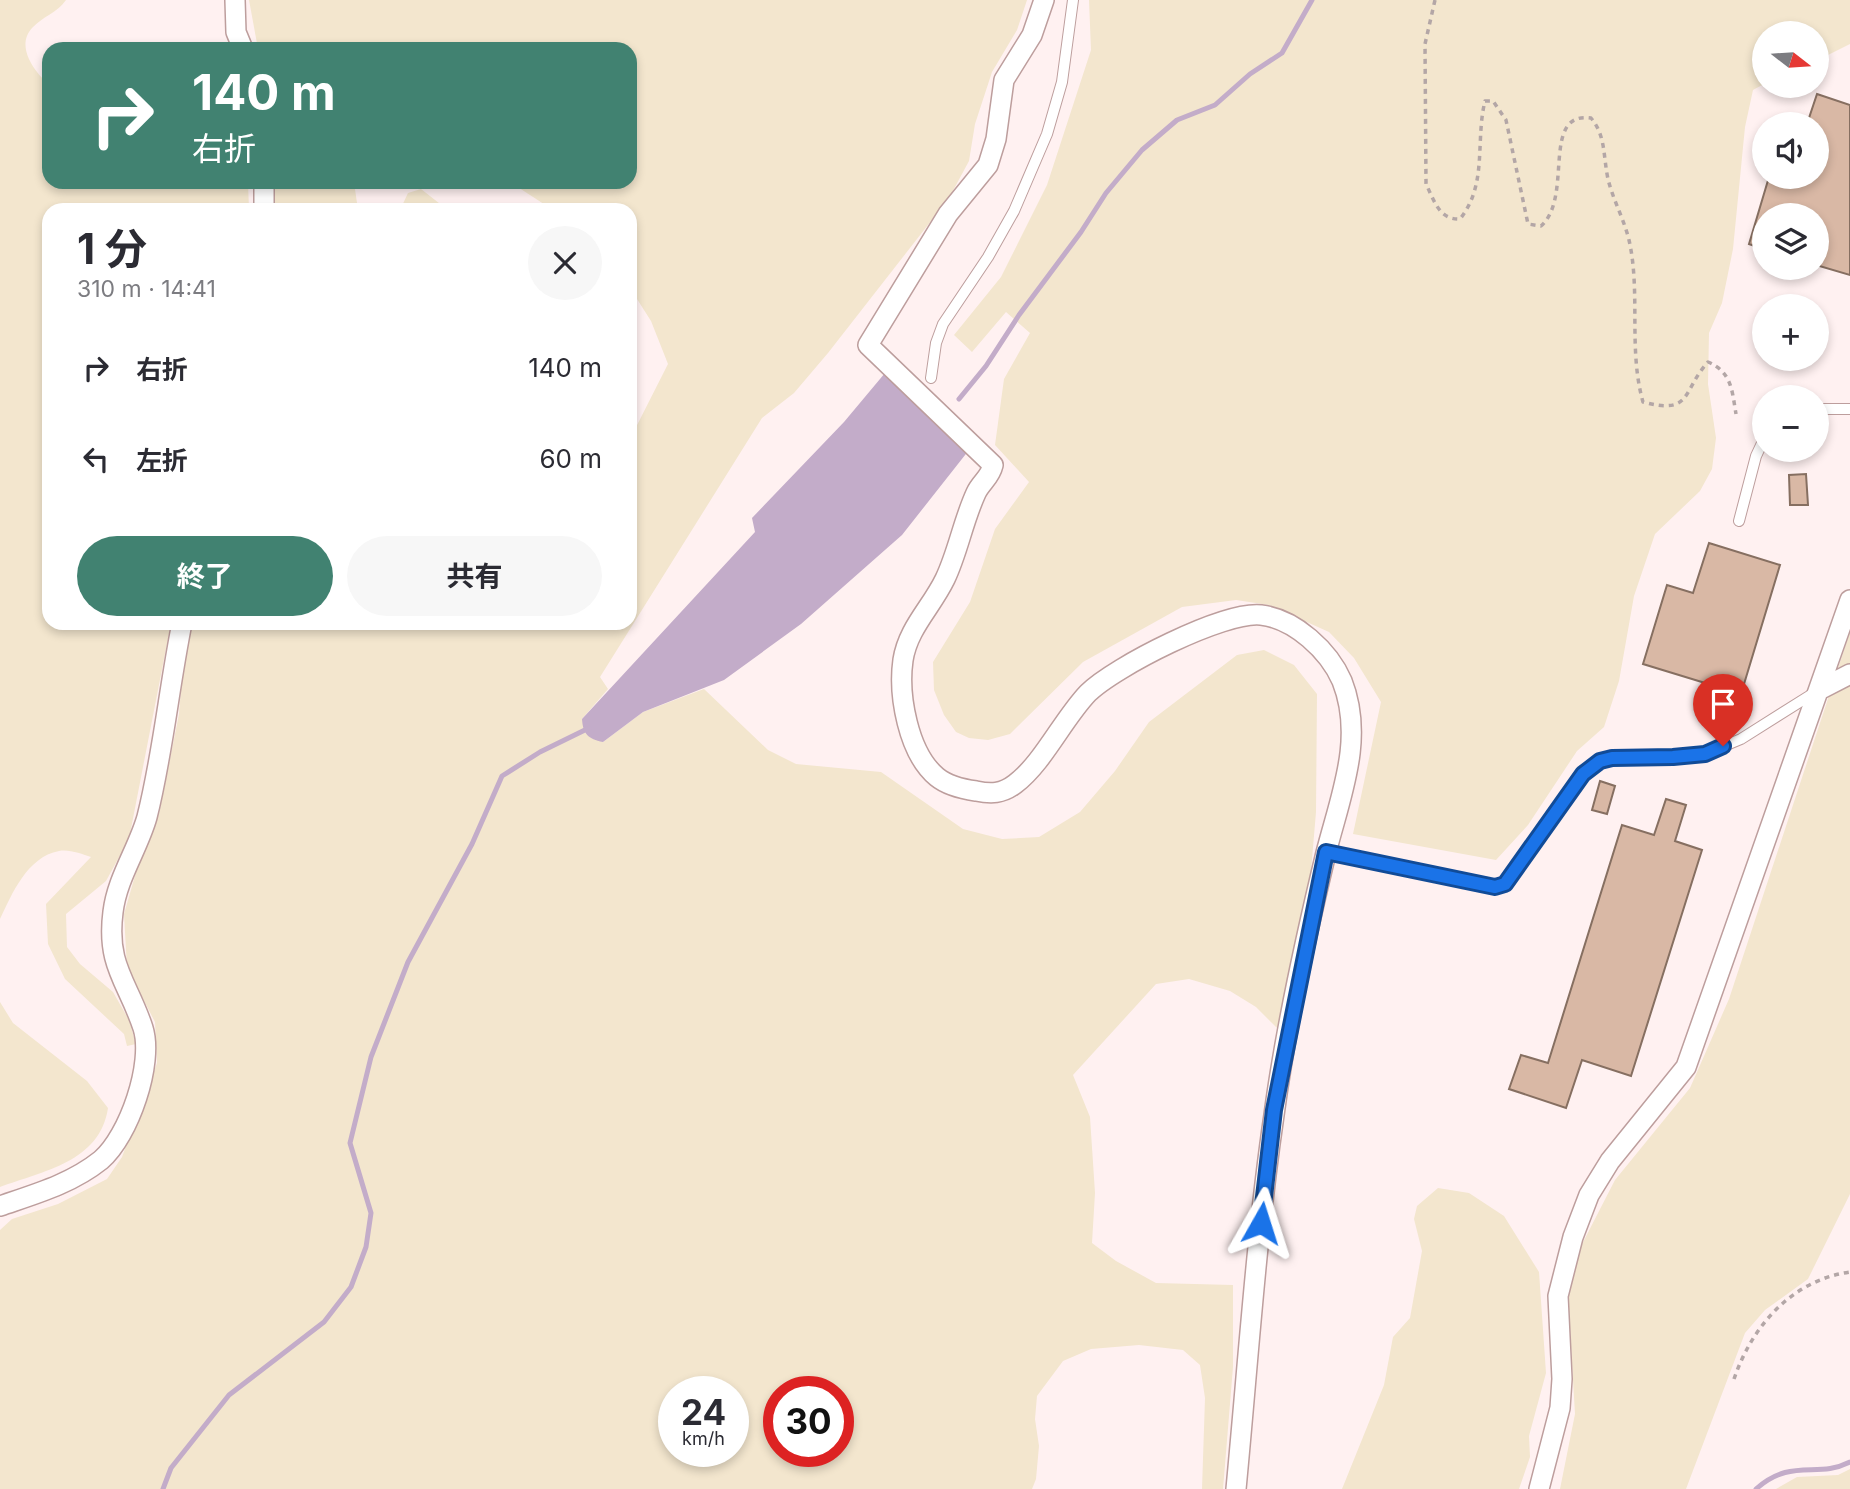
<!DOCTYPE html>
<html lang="ja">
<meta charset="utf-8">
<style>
:root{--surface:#fff;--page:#f7f7f7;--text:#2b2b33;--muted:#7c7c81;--accent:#418271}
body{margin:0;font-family:Inter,"Noto Sans JP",sans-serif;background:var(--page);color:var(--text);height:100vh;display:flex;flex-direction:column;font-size:26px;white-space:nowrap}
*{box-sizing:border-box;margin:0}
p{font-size:23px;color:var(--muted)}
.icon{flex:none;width:38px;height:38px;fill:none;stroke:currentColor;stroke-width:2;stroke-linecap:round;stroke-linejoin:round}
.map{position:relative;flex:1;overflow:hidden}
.panel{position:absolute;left:42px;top:203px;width:595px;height:427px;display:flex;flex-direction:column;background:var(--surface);border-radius:21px;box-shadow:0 4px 10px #0003}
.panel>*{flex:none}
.top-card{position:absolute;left:42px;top:42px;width:595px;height:147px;border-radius:21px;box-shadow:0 4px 10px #0003;background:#418271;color:#fff;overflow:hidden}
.needle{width:46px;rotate:107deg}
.fabs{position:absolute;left:1752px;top:21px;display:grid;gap:14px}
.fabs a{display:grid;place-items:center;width:77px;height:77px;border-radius:50%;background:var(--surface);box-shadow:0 4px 10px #0003;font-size:35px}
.speed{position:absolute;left:658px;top:1376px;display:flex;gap:14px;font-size:35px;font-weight:700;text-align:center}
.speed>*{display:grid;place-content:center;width:91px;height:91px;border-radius:50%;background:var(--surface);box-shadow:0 4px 10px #0003;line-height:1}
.speed small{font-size:18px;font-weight:400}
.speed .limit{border:10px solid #d22;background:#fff;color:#111}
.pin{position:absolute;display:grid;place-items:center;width:60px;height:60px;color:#fff;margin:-72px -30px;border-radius:50% 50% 50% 0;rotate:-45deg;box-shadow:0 0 7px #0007}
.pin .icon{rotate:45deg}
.me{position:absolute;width:77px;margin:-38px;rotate:6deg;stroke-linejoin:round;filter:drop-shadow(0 0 5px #0008)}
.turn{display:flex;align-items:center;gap:24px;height:147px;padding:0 35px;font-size:32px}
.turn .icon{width:91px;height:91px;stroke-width:2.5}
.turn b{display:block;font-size:49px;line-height:60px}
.round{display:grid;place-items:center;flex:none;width:74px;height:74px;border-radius:37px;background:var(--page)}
.head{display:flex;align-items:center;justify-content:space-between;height:119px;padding:0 35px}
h1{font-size:42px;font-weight:700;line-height:52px}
.cta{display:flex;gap:14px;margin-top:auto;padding:14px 35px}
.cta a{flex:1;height:80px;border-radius:42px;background:var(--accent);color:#fff;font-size:28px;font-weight:700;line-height:80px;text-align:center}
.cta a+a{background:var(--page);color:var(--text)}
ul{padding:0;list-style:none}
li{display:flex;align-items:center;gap:21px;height:91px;padding:0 35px}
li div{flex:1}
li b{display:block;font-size:26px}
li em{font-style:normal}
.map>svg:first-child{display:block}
</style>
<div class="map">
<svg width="1850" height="1489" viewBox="0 0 1850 1489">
<rect width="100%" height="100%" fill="#fff1f1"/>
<path fill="#f3e6ce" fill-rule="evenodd" d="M0,0H66C57,13 43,16 32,28C15,47 35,72 49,85V182H248L249,210H49V623H171L129,839L106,881L66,914L67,947L80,964L113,992L129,1020L136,1044L127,1046L124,1034L65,979L48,944L46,904L91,857C82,854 69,849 59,851C27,857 12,894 0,919Z
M249,0H1027L1017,30L992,72L975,124L969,161L949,198L828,353L794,393L762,418L600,677L608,689L582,719L603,742L643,712L704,689L768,750L796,764L881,772L963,829L1002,839L1039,837L1080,812L1115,771L1149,722L1237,655L1264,650L1294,665L1317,694L1316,812L1311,871L1278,1029L1256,1007L1230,991L1189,979L1156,984L1073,1075L1090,1117L1095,1193L1092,1243L1116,1261L1156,1283L1233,1285V1367L1223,1489H1202L1205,1398L1200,1365L1183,1350L1139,1345L1091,1349L1063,1361L1037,1396L1035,1419L1039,1446L1036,1479L1032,1489H0V1230L12,1219L58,1204L107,1179L122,1157L157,1063L155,1022L127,968L124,914L143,848L159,814L179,714L184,649L191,623H630V439L668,364L651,321L630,288V210H553L510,182H630V49H258ZM674,1391H733V1451H674ZM779,1391H838V1451H779Z
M1089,0H1850V44L1818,60L1816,33H1764V84L1753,90L1745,127L1733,249L1722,303L1709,333L1708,384L1716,438L1712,469L1700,491L1655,534L1634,596L1619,681L1604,727L1577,751L1528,825L1496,860L1353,834L1381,702L1354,658L1329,632L1269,605L1236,600L1182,607L1083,662L1010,734L988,740L969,738L956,732L944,715L934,690L933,662L970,602L995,529L1029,482L995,445L1004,379L1030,333L1006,312L972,352L954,335L1001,277L1047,185L1091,50Z
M272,182H354L357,203L388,210H272Z
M421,189L444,207L443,210H400L408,193Z
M1850,632V1194L1808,1279L1765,1310L1745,1333L1686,1489H1560L1575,1414L1568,1295L1579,1250L1615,1180L1690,1088L1729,999Z
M0,1002L13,1023L87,1081L108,1108C100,1162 43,1171 0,1187Z
M1438,1188L1469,1193L1504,1216L1539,1272L1546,1373L1529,1436L1530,1457L1519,1489H1342L1384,1385L1393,1337L1410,1318L1422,1251L1414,1219L1417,1206Z
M1850,1469V1489H1776L1797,1477L1838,1475Z"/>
<path fill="#c3acc9" d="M885,373L969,450L902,535L801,624L724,680L643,712L603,742C588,739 583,734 582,719L755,532L752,518L844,422Z"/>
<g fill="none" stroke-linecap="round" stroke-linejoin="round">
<path stroke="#c3acc9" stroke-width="5" d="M959,399L986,366L1019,315L1081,232L1106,193L1142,150L1177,120L1215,105L1250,74L1282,53L1312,0
M163,1489L171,1468L229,1395L324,1322L351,1287L366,1247L371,1213L350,1143L371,1057L408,962L472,844L502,776L540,752L589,728
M1756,1489C1792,1457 1817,1479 1850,1462"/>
</g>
<path fill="#d9b8a5" stroke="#866f61" stroke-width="2" d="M1817,94L1850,105V275L1816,265V215H1764V249L1749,244L1769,177H1816V124H1807Z
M1806,474L1808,505H1790L1789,475Z
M1709,543L1780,565L1741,694L1643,664L1667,585L1693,593Z
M1600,781L1615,786L1607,814L1592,810Z
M1666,799L1686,805L1675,841L1702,850L1631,1076L1582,1060L1566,1108L1509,1089L1521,1055L1548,1063L1622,825L1654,835Z"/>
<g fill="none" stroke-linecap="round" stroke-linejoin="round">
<g stroke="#bd9e9d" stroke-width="12">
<path id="service" d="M931,378L936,343L943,324L988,257L1014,211L1047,134L1062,82L1073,0
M1816,409H1850
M1739,521L1756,456L1764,439
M1326,852L1495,887L1505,884L1583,774L1600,761L1612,758L1705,754L1741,739L1814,693"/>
</g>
<g stroke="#bd9e9d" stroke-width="22">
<path id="minor" d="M235,0L236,32L243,49
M1044,0L1032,35L1004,80L996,139L988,165L948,214L868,345L993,465C990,478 981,482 976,493C963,521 958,552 945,579C931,608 908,628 903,660C898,695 908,753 937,777C948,786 962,789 976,791C991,794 1002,794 1015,784C1043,763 1063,719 1088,693C1114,667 1224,611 1261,615C1295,619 1329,651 1342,681C1365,739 1340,797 1326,853C1306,936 1285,1031 1274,1115C1256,1239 1248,1364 1236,1489
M264,210V182
M1821,689L1850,674
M0,1206C35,1194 71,1184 101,1160C129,1136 154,1063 143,1028C128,982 106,966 113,912C117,878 138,849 147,817C163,754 169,687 182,623
M1539,1489L1560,1408L1562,1379L1558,1296L1573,1237L1589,1195L1610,1161L1686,1067L1850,600"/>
</g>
<path stroke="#b3a6a6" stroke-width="3.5" stroke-dasharray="5 5" stroke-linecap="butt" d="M1435,0L1425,44L1426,184C1434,200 1439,220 1460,219C1488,184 1475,141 1485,101H1493L1506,120L1528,224L1541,226C1574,197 1540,111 1591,118C1606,136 1603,156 1608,179C1613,200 1624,219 1629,240C1641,293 1628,349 1643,402C1693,415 1681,392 1708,362C1732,372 1732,391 1736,414
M1734,1379C1752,1326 1792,1280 1850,1272"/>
<use href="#service" stroke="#fff" stroke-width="10"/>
<use href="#minor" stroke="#fff" stroke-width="19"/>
</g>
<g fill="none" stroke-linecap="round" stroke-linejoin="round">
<g stroke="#114b97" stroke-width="18">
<path id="route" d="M1261,1223L1274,1110L1326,852L1495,887L1505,884L1583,774L1600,761L1612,758L1673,757L1705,754L1723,746"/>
</g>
<use href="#route" stroke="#1a73e8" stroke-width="12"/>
</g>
</svg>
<div class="fabs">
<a><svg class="needle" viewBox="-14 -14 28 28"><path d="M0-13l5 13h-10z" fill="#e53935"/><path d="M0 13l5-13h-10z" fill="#7c7c81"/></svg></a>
<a><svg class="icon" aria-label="sound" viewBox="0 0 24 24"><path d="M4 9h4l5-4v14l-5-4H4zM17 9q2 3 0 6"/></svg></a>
<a><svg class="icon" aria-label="layers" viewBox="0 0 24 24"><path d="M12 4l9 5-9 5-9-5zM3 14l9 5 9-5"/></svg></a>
<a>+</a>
<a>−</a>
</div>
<div class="speed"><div>24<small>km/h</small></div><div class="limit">30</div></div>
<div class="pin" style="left:1723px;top:746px;background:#d93025"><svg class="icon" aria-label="arrive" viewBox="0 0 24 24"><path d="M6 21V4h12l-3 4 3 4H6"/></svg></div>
<svg class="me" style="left:1261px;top:1223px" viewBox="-20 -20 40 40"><path d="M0-17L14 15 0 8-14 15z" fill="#1a73e8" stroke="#fff" stroke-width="4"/></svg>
<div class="top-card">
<div class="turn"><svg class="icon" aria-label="right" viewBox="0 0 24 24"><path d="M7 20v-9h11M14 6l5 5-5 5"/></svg><div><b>140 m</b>右折</div></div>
</div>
<section class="panel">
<div class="head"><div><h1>1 分</h1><p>310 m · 14:41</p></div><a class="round"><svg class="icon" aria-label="close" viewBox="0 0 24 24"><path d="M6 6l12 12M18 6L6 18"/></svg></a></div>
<ul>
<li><svg class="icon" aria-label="right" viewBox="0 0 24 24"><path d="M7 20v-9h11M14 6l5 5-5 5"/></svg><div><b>右折</b></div><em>140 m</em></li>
<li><svg class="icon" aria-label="left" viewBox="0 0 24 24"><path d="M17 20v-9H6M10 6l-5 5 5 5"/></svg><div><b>左折</b></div><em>60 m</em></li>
</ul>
<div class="cta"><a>終了</a><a>共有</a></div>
</section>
</div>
